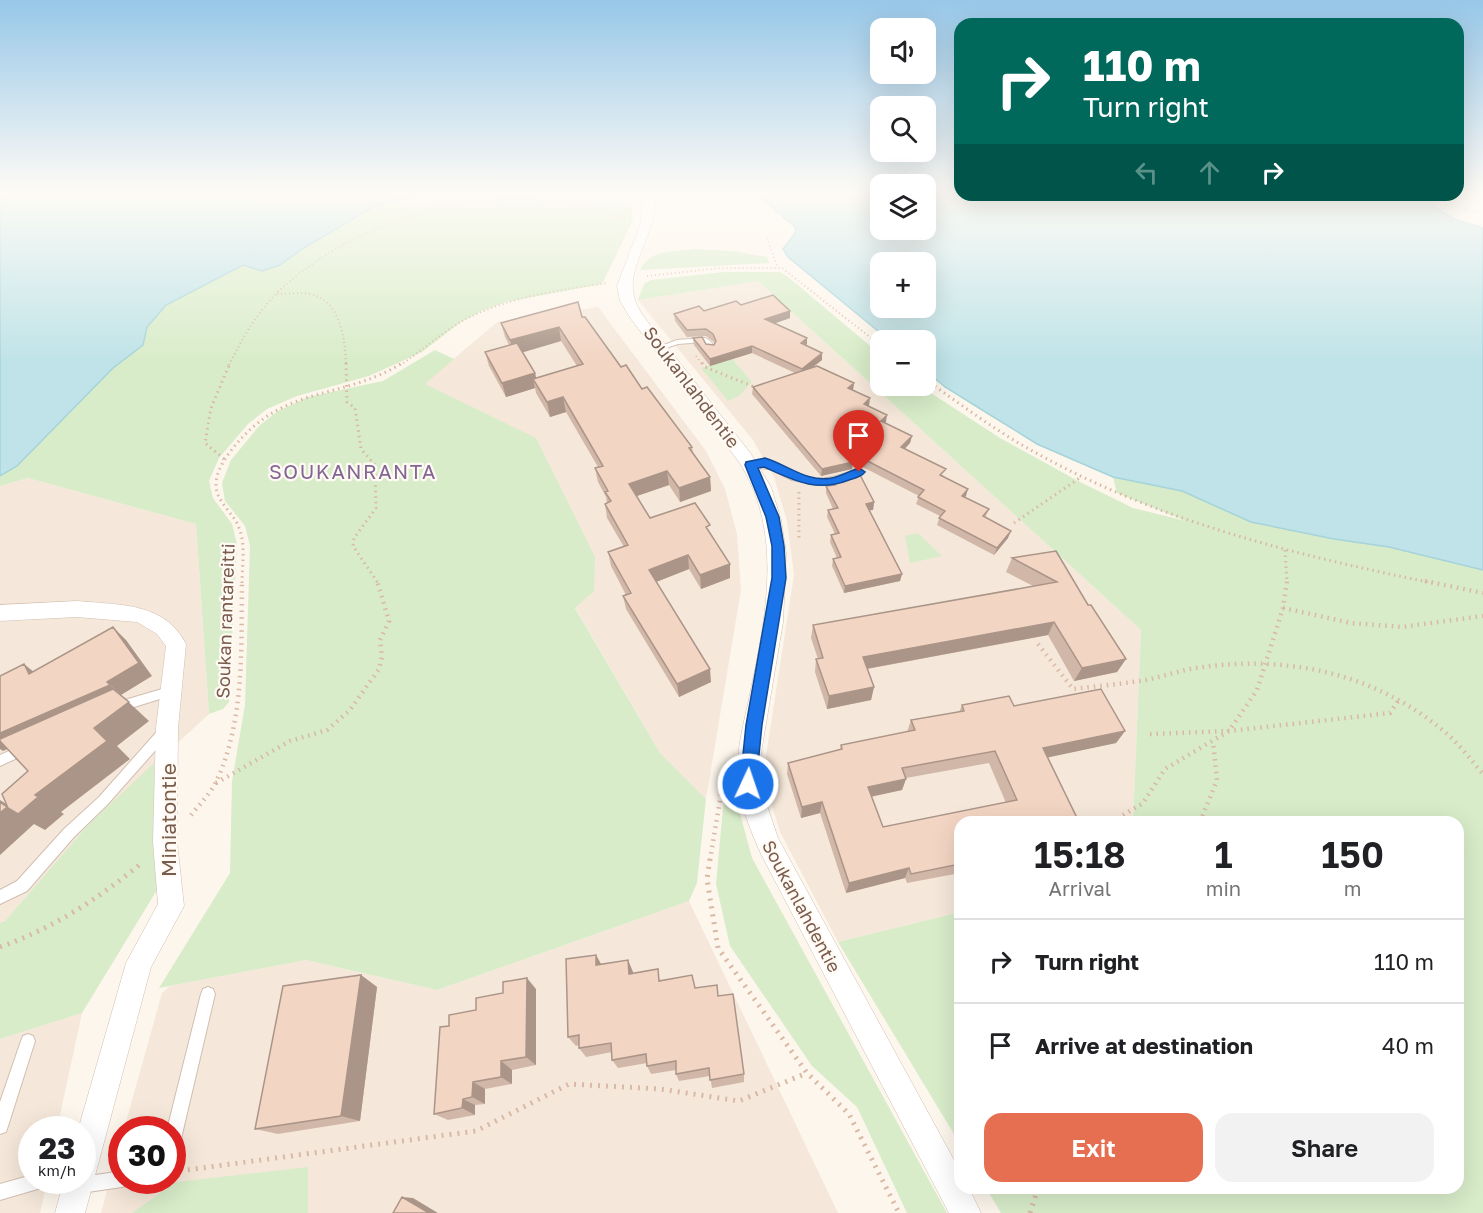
<!DOCTYPE html>
<meta charset="utf-8">
<style>
:root{--surface:#fff;--page:#f2f2f2;--text:#202124;--muted:#757577;--line:#e0e0e0;--accent:#e76f51}
body{margin:0;font-family:"Golos Text",sans-serif;background:var(--page);color:var(--text);height:100vh;display:flex;flex-direction:column;font-size:22px;white-space:nowrap}
*{box-sizing:border-box;margin:0}
p{font-size:20px;color:var(--muted)}
.icon{flex:none;width:33px;height:33px;fill:none;stroke:currentColor;stroke-width:2;stroke-linecap:round;stroke-linejoin:round}
.map{position:relative;flex:1;overflow:hidden}
.details{position:absolute;left:954px;top:816px;width:510px;height:378px;display:flex;flex-direction:column;background:var(--surface);border-radius:18px;box-shadow:0 6px 24px #0002}
.details>*{flex:none}
.banner{position:absolute;left:954px;top:18px;width:510px;height:183px;border-radius:18px;box-shadow:0 6px 24px #0002;background:#00695c;color:#fff;overflow:hidden}
.controls{position:absolute;left:870px;top:18px;display:grid;gap:12px}
.controls a{display:grid;place-items:center;width:66px;height:66px;border-radius:12px;background:var(--surface);box-shadow:0 6px 24px #0002;font-size:30px}
.speed{position:absolute;left:18px;top:1116px;display:flex;gap:12px;font-size:30px;font-weight:700;text-align:center}
.speed>*{display:grid;place-content:center;width:78px;height:78px;border-radius:50%;background:var(--surface);box-shadow:0 6px 24px #0002;line-height:1}
.speed small{font-size:15px;font-weight:400}
.speed .limit{border:9px solid #d22;background:#fff;color:#111}
.pin{position:absolute;display:grid;place-items:center;width:51px;height:51px;color:#fff;margin:-62px -26px;border-radius:50% 50% 50% 0;rotate:-45deg;box-shadow:0 0 6px #0007}
.pin .icon{rotate:45deg}
.me{position:absolute;width:66px;margin:-33px;rotate:3deg;stroke-linejoin:round;filter:drop-shadow(0 0 4px #0008)}
.turn{display:flex;align-items:center;gap:21px;height:126px;padding:0 30px;font-size:27px}
.turn .icon{width:78px;height:78px;stroke-width:2.5}
.turn b{display:block;font-size:42px;line-height:51px}
.lanes{display:flex;align-items:center;height:57px;padding:0 30px;background:#0003;justify-content:center;gap:30px;direction:ltr}
.lanes .off{opacity:.35}
.eta{display:flex;justify-content:space-evenly;align-items:center;height:102px;text-align:center}
.eta b{font-size:36px;font-weight:600;line-height:42px}
.button{display:flex;gap:12px;margin-top:auto;padding:12px 30px}
.button a{flex:1;height:69px;border-radius:18px;background:var(--accent);color:#fff;font-size:24px;font-weight:600;line-height:69px;text-align:center}
.button a+a{background:var(--page);color:var(--text)}
ul{padding:0;list-style:none}
li{display:flex;align-items:center;gap:18px;height:84px;padding:0 30px;border-top:2px solid var(--line)}
li div{flex:1}
li b{display:block;font-size:22px}
li em{font-style:normal}
.map>svg:first-child{display:block}
</style>
<div class="map">
<svg width="1483" height="1213" viewBox="0 0 1483 1213">
<rect width="100%" height="100%" fill="#fdf6ec"/>
<path fill="#f5e8da" d="M758,281L1141,630L1133,822H960V912L838,942L780,832L763,775L794,575L787,521L774,477L753,440L638,300Z
M598,307L706,451L725,489L737,534L741,590L706,799L660,753L575,607L424,384L497,322Z
M28,478L196,524L209,714L87,826L5,921L0,923V486Z
M689,901L838,1213H101L121,1138L122,1180H172V1130L124,1129L162,993L170,986L306,960L437,990Z
M82,1013L57,1129L32,1130V1180L47,1181L40,1213H0V1039Z"/>
<path fill="#d8ecc9" d="M243,193H630L633,220L602,284L506,302L482,311L461,322L422,352L369,376L297,396L267,409L248,424L219,458L209,481L213,498L232,524L237,544L229,702L223,709L209,714L196,524L28,478L0,486V412Z
M694,249L733,251L767,257L769,263L640,270C650,249 673,252 694,249Z
M880,262V308H926L1483,507V1213H1001L986,1188H1458V822H1133L1141,630L758,281L638,300L644,284L651,280L723,272H780L788,277L880,354V386H920L1000,438L1078,481L1133,508L1186,521L1117,493L1113,477C1047,448 981,417 926,371V340L856,303Z
M435,350L454,359L425,384L536,438L595,557L594,591L575,608L660,753L706,799L697,883L689,901L437,990L306,960L159,988L230,873L232,781L245,705L250,546L245,526L225,501L222,483L231,460L259,426L278,411L308,397L383,381Z
M732,359L752,382L739,396L728,401L701,368Z
M918,533L942,556L910,563L905,536Z
M154,763L157,890L82,1013L0,1039V923L5,921L87,826Z
M731,780L752,858L947,1213H907L857,1107L812,1066L730,946L716,884L723,808Z
M960,912V1144L838,942Z
M308,1167V1213H132L176,1182Z"/>
<path fill="#bfe3e8" stroke="#a5d3da" stroke-width="1.5" fill-rule="evenodd" d="M0,193H419L373,207L302,249L280,265L262,271L243,265L166,305L147,327L143,345L113,368L17,466L0,476Z
M756,193H880V230H926V193L1415,195L1454,219L1483,228V570L1389,547L1334,539L1251,522L1182,491L1113,477L1037,444L945,387L926,371V340H889L788,257L783,249L796,232L795,227ZM880,262H926V308H880Z"/>
<g fill="none" stroke-linecap="round" stroke-linejoin="round">
<g stroke="#d1beb0" stroke-width="2">
<path id="lane" d="M705,338C709,339 716,346 714,350H708L703,342L678,344L660,350L656,348L677,340Z
M750,462C777,460 785,474 808,478C827,481 842,474 859,469L864,472L862,474L838,482L818,485L792,480L770,469L747,467L745,465Z
M172,686L176,688L178,691L176,694L118,712L114,711L112,707L114,703L118,702Z
M165,726L169,727L171,731L169,735L107,805L74,837L27,891L0,904V890L17,881L64,829L99,797L161,727Z
M24,744L28,745L30,749L28,753L0,766V755Z
M208,987L213,989L215,994L180,1143L178,1149L172,1151V1130H167L201,994L203,989Z
M28,1034L33,1036L35,1041L8,1126L6,1132L0,1134V1102L21,1041L23,1036Z
M122,1171V1180H130L128,1185L122,1187L81,1193L75,1191L73,1185L75,1180H82V1177Z
M32,1175V1180H50L48,1186L0,1200V1184Z"/>
</g>
<g stroke="#d1beb0" stroke-width="1">
<path id="street" d="M643,193H655C659,242 612,274 644,317L751,454L771,487L781,520L786,553L783,622L760,759L763,794L778,838L960,1171V1188H969L981,1213H949L761,854C749,827 738,800 738,771C737,745 745,719 750,694C766,618 784,531 739,462L631,319L620,301L617,286L641,223Z
M77,601C118,605 165,602 186,644L178,728L177,842L184,906L151,967L85,1213H55L64,1180H82V1130H78L126,963L158,904L153,842L156,728L166,646L157,634L137,622L77,617L0,621V605Z"/>
</g>
<path stroke="#d9b8a5" stroke-width="2" stroke-dasharray="1 3" stroke-linecap="butt" d="M1414,195L1430,202L1483,213
M531,197L543,193
M452,205L447,200L473,193
M767,238L777,266
M647,276L720,268H782L880,345
M277,294C288,294 299,292 310,294C341,300 345,340 346,365
M696,356L703,365
M229,365C242,339 256,314 277,293C342,229 459,190 550,200C577,203 604,213 630,219
M400,365C422,351 441,333 464,320C509,297 558,290 607,283"/>
<path stroke="#d9b8a5" stroke-width="3" stroke-dasharray="1.5 4" stroke-linecap="butt" d="M346,363L347,402L355,408L361,449L375,465L376,508L354,538L353,546L378,583
M702,363L705,367L757,388
M926,380C963,406 1000,434 1040,455C1161,522 1299,556 1433,583
M224,459L205,443L211,408L230,363
M799,492V541
M1014,523L1081,477
M1285,550L1287,583
M242,583C242,565 246,545 239,528C234,513 216,502 216,485C216,471 225,458 233,448C285,383 342,401 402,363"/>
<path stroke="#d9b8a5" stroke-width="4.5" stroke-dasharray="1.5 5" stroke-linecap="butt" d="M1425,581L1483,593
M1283,608L1351,623L1402,627L1483,616
M1038,644L1073,689C1097,686 1122,684 1146,680C1165,676 1184,669 1203,667C1292,655 1378,675 1446,733C1460,745 1471,760 1483,774
M1150,734L1229,731L1390,713L1400,698
M216,783L290,741L327,730L350,710L379,669L382,657L380,640L389,621L377,581
M191,815C200,804 210,794 216,782C245,721 241,647 242,581
M1112,822L1143,803L1165,769L1229,731L1257,690L1283,608L1287,581
M1200,822L1217,780L1213,741
M710,860L724,776"/>
<path stroke="#d9b8a5" stroke-width="5" stroke-dasharray="2 6" stroke-linecap="butt" d="M710,859L707,879L718,948L807,1073L849,1114L899,1213
M0,947C54,928 99,898 143,862
M172,1172L476,1131L569,1084L660,1089L739,1101L807,1073
M1030,1213L1038,1188"/>
<use href="#lane" fill="#fff" fill-rule="evenodd"/>
<use href="#street" fill="#fff" fill-rule="evenodd"/>
</g>
<path fill="#d1b7a8" fill-rule="evenodd" d="M741,305L790,318L774,323L806,346L822,360L812,368L854,383L853,390L869,406L887,415L885,423L912,436L910,443L905,449L944,476L966,496L965,497L989,509L985,518L1008,538L994,555L937,525L940,516L916,504L919,496L853,462L852,469L821,476L752,394L753,387L795,373L752,353L710,366L694,345L693,338L706,344L714,345L715,344L714,342L706,336L687,337L675,321L674,314L704,311Z
M582,317L621,367L642,389L692,447L693,452L710,477L711,491L680,502L669,485L637,496L650,518L710,533L730,578L701,589L689,569L656,582L711,682L679,697L626,609L623,596L626,595L611,566L608,552L624,547L607,518L605,504L607,503L606,497L598,482L595,468L598,467L566,412L550,417L536,393L535,388L506,397L489,366L485,352L509,345L505,337L501,323ZM561,341L577,366L536,378L535,373L522,352Z
M830,479L874,502L873,510H869L902,574L900,581L844,593L832,566L833,559L837,558L830,542L831,535L835,534L827,517L828,510L833,509L826,493V486H829Z
M1056,551L1088,605L1126,659L1117,672L1074,681L1048,635L867,669L874,687L871,700L827,709L815,672L816,659H818L811,638L813,625L1033,586L1006,572L1012,558Z
M962,705L1014,706L1125,731L1116,743L1048,757L1078,820L960,822V873L907,883L905,878L846,893L820,813L801,818L787,774L788,763L840,750L841,745L907,732L911,720L959,712ZM989,763L1006,803L883,827L871,797L902,790L906,778Z
M596,955L601,964L628,960L633,973L695,988L718,996L744,1074V1082L712,1088L710,1076L679,1081L676,1074V1070L651,1074L647,1066V1063L618,1068L612,1060V1052L586,1057L579,1048V1045L576,1046L568,1037Z
M361,975L377,987L360,1121L278,1134L255,1129Z
M536,989V1065L512,1070V1084L485,1089V1104L475,1105V1115L448,1120L434,1114L449,1026L476,1010Z"/>
<path fill="#aa9588" d="M790,311V318L765,327V319Z
M559,327L561,341L514,355L510,340Z
M807,338V345L801,343Z
M752,346V353L710,366V359Z
M822,353V360L801,376L802,369Z
M535,373L538,387L533,379L535,388L506,397L502,383Z
M854,383L853,390L848,388Z
M563,397L566,412L550,417L547,402Z
M870,398L869,406L863,411L864,404Z
M887,415L886,422L879,428L881,421Z
M912,436L910,443L899,454L901,447Z
M853,462L852,469L821,476L822,469Z
M667,471L669,485L631,498L629,484Z
M710,477L711,491L680,502L679,488Z
M968,489L966,496L960,503L962,496Z
M874,502L873,510L865,511L866,504Z
M1011,531L1008,538L994,555L997,548Z
M688,555L689,569L651,584L649,570Z
M730,564V578L701,589L700,575Z
M902,574L900,581L844,593L845,586Z
M1054,622L1048,635L860,670L863,657Z
M113,627L126,640L152,676L121,695L107,682Z
M1126,659L1117,672L1074,681L1082,668Z
M24,664L40,677L29,674Z
M710,669L711,682L679,697L677,684Z
M110,685L149,721L117,746L130,759L61,812L35,795L94,728L123,698L3,751L0,749V733Z
M874,687L871,700L827,709L829,696Z
M1125,731L1116,743L1036,760L1043,748Z
M906,779L902,790L864,798L868,787Z
M38,797L64,814L45,830L34,824L0,855V800L20,813Z
M822,802L820,813L801,818L802,807Z
M909,868L905,878L846,893L849,883Z
M596,955L602,966L596,965Z
M628,960L633,972L634,985L629,974Z
M361,975L377,987L360,1121L341,1116Z
M527,978L536,989V1065L526,1057Z
M501,1061L512,1070V1084L501,1077Z
M473,1082L485,1089V1104L472,1097Z
M463,1099L475,1105V1115L462,1108Z
M402,1197L413,1198L438,1213H429Z"/>
<path fill="#f3d5c3" stroke="#aa9588" stroke-width="1.5" fill-rule="evenodd" d="M773,295L790,311L765,319L807,338L801,343L822,353L802,369L752,346L710,359L693,338L702,337L706,344L714,345L716,341L713,334L706,329L687,330L674,314L699,306L704,311L736,301L741,305Z
M578,302L582,317H585L621,367L626,365L642,389L647,387L692,447L689,448L710,477L679,488L667,471L629,484L650,518L695,503L710,525L706,527L730,564L700,575L688,555L649,570L710,669L677,684L623,596L631,593L608,552L628,545L605,504L611,501L605,492L608,491L595,468L603,466L563,397L547,402L533,379L583,364L559,327L510,340L501,323Z
M517,343L535,373L502,383L485,352Z
M817,366L854,383L848,388L870,398L864,404L887,415L881,421L912,436L901,447L946,469L940,475L968,489L962,496L989,509L983,516L1011,531L997,548L939,518L945,511L918,497L924,490L848,451L853,462L822,469L753,387Z
M858,471L874,502L866,504L902,574L845,586L833,559L841,557L831,535L839,533L828,510L838,508L826,486L835,485L830,479Z
M1056,551L1088,605H1091L1126,659L1082,668L1054,622L863,657L874,687L829,696L816,659L823,658L813,625L1057,582L1012,558Z
M113,627L139,663L107,682L110,685L0,733V676L24,664L29,674Z
M113,689L129,702L94,728L107,741L35,795L38,797L18,814L8,808L2,794L28,771L0,741V739Z
M1101,689L1125,731L1043,748L1078,820L1066,822H960V864L911,874L909,868L849,883L822,802L802,807L788,763L842,749L841,745L915,730L911,720L964,711L962,705L1009,696L1014,706ZM995,751L1017,800L883,827L868,787L906,779L902,768Z
M0,802L7,807L0,813Z
M596,955V965L628,960L629,974L658,969L659,981L692,975L695,988L717,985L718,996L733,994L744,1074L710,1080L709,1068L676,1074V1061L647,1066L646,1054L612,1060L611,1043L579,1048V1035L568,1037L566,959Z
M361,975L341,1116L255,1129L283,986Z
M527,978L526,1057L501,1061V1077L473,1082L472,1097L463,1099L462,1108L434,1114L440,1027L449,1026V1015L476,1010V998L503,993V982Z
M118,1133H122V1154L111,1155Z
M402,1197L429,1213H393Z"/>
<linearGradient id="sky" x2="0" y2="1"><stop stop-color="#97c7e8"/><stop offset="0.53" stop-color="#fefbf6"/><stop offset="1" stop-color="#fefbf6" stop-opacity="0"/></linearGradient>
<rect width="1483" height="363" fill="url(#sky)"/>
<path fill="#1a73e8" stroke="#114b97" stroke-width="1.5" d="M765,458C788,465 807,483 832,478C841,476 850,471 859,468L865,472C861,477 855,478 849,480C816,493 793,480 764,467L758,468L779,517L784,546L786,578L762,725L756,784L754,790L748,792L743,790L740,784L746,725L772,578V546L766,517L745,465L746,462Z"/>
<g text-anchor="middle" dominant-baseline="central" stroke-width="4.5" stroke-linejoin="round" paint-order="stroke">
<g font-size="18" fill="#7a5c4d" stroke="#fffaf3">
<text transform="translate(692 387) rotate(53)">Soukanlahdentie</text>
<text transform="translate(225 621) rotate(-88)">Soukan rantareitti</text>
<text transform="translate(802 906) rotate(62)">Soukanlahdentie</text>
</g>
<g font-size="20" letter-spacing="1.5" fill="#846695" stroke="#fffaf3">
<text x="353" y="471">SOUKANRANTA</text>
</g>
<g font-size="21" fill="#7a5c4d" stroke="#fffaf3">
<text transform="translate(168 820) rotate(-90)">Miniatontie</text>
</g>
</g>
</svg>
<div class="controls">
<a><svg class="icon" aria-label="sound" viewBox="0 0 24 24"><path d="M4 9h4l5-4v14l-5-4H4zM17 9q2 3 0 6"/></svg></a>
<a><svg class="icon" aria-label="search" viewBox="0 0 24 24"><circle cx="10" cy="10" r="6"/><path d="M15 15l6 6"/></svg></a>
<a><svg class="icon" aria-label="layers" viewBox="0 0 24 24"><path d="M12 4l9 5-9 5-9-5zM3 14l9 5 9-5"/></svg></a>
<a>+</a>
<a>−</a>
</div>
<div class="speed"><div>23<small>km/h</small></div><div class="limit">30</div></div>
<div class="pin" style="left:859px;top:472px;background:#d93025"><svg class="icon" aria-label="arrive" viewBox="0 0 24 24"><path d="M6 21V4h12l-3 4 3 4H6"/></svg></div>
<svg class="me" style="left:748px;top:784px" viewBox="-20 -20 40 40"><circle r="17" fill="#1a73e8" stroke="#fff" stroke-width="3"/><path d="M0-11L8 9 0 5-8 9z" fill="#fff"/></svg>
<div class="banner">
<div class="turn"><svg class="icon" aria-label="right" viewBox="0 0 24 24"><path d="M7 20v-9h11M14 6l5 5-5 5"/></svg><div><b>110 m</b>Turn right</div></div>
<div class="lanes"><svg class="icon off" aria-label="left" viewBox="0 0 24 24"><path d="M17 20v-9H6M10 6l-5 5 5 5"/></svg><svg class="icon off" aria-label="ahead" viewBox="0 0 24 24"><path d="M12 20V5M6 11l6-6 6 6"/></svg><svg class="icon" aria-label="right" viewBox="0 0 24 24"><path d="M7 20v-9h11M14 6l5 5-5 5"/></svg></div>
</div>
<section class="details">
<div class="eta">
<div><b>15:18</b><p>Arrival</p></div>
<div><b>1</b><p>min</p></div>
<div><b>150</b><p>m</p></div>
</div>
<ul>
<li><svg class="icon" aria-label="right" viewBox="0 0 24 24"><path d="M7 20v-9h11M14 6l5 5-5 5"/></svg><div><b>Turn right</b></div><em>110 m</em></li>
<li><svg class="icon" aria-label="arrive" viewBox="0 0 24 24"><path d="M6 21V4h12l-3 4 3 4H6"/></svg><div><b>Arrive at destination</b></div><em>40 m</em></li>
</ul>
<div class="button"><a>Exit</a><a>Share</a></div>
</section>
</div>
